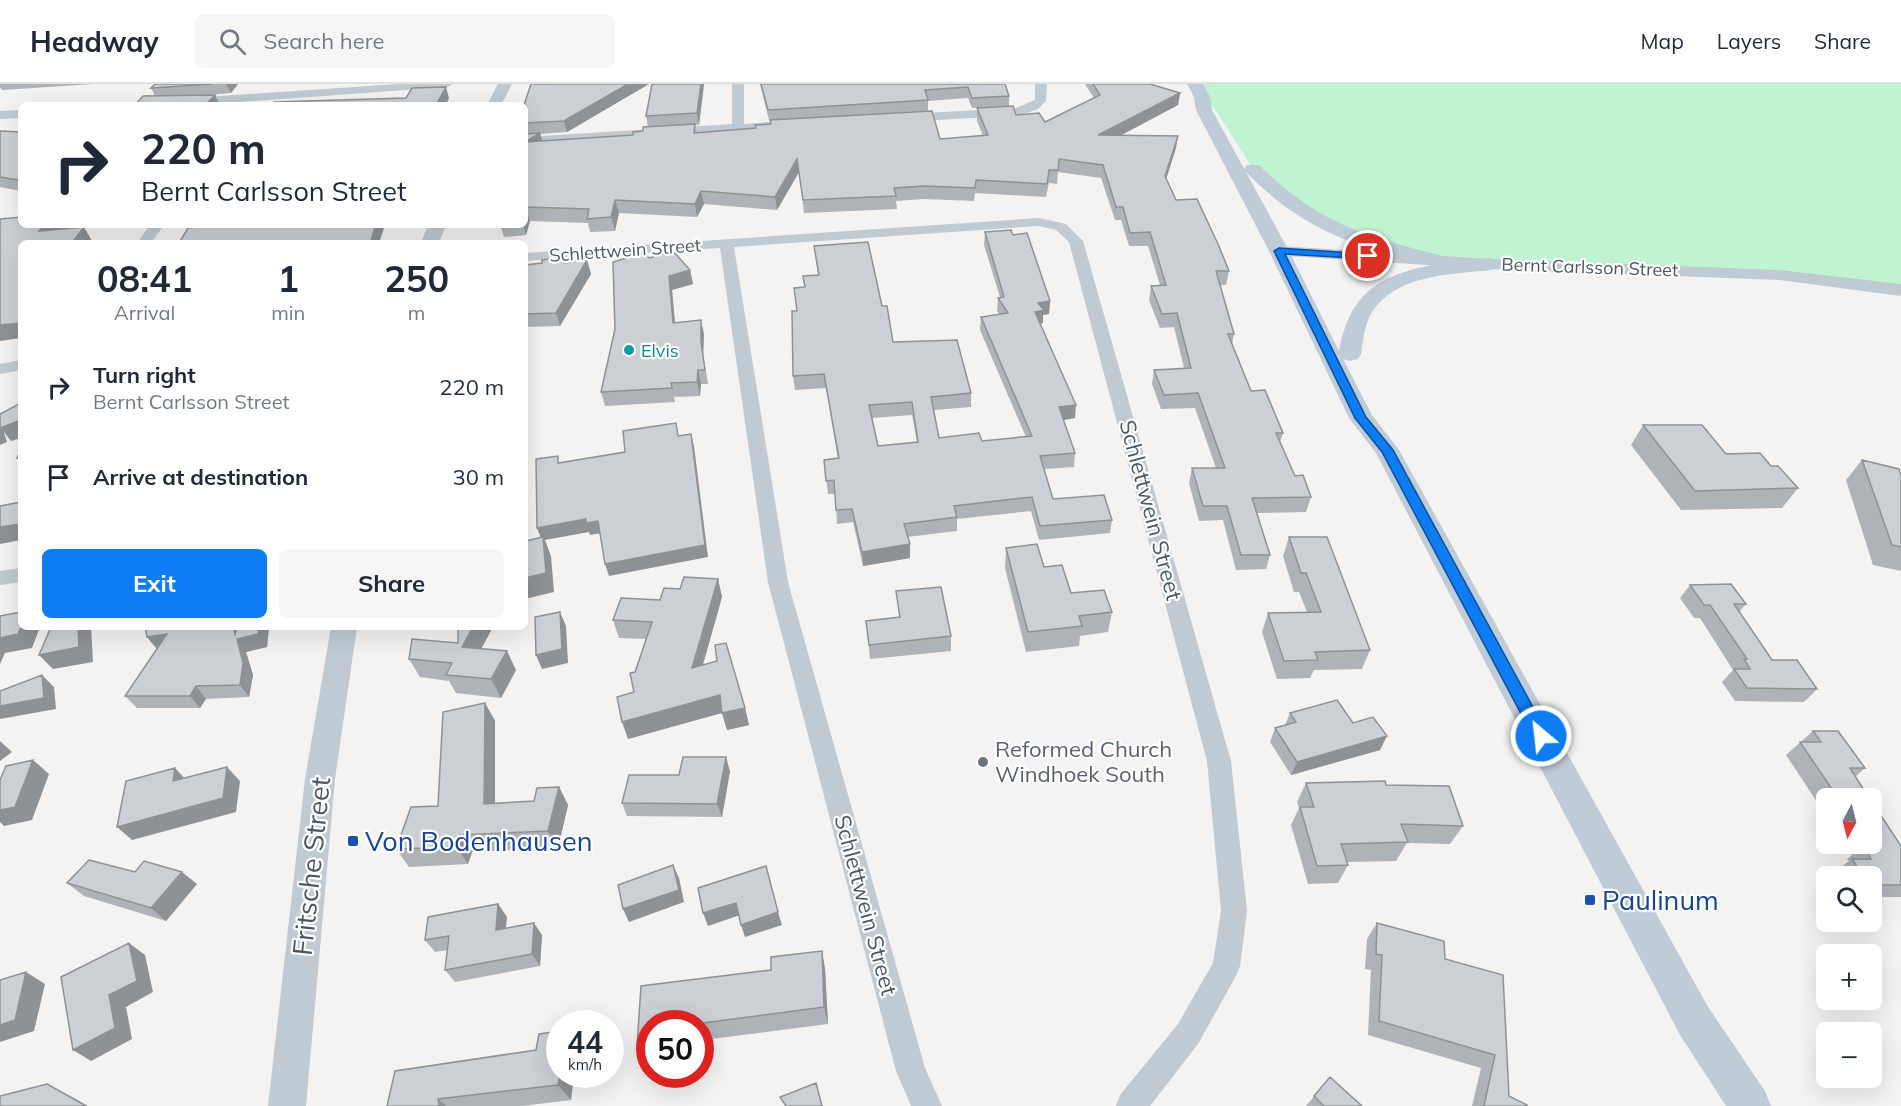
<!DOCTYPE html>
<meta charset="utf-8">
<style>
:root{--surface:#fff;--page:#f6f6f7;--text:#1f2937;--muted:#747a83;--line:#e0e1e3;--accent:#0e7cf3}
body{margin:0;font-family:Mulish,sans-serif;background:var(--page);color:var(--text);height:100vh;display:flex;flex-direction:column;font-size:22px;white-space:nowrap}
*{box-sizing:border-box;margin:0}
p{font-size:20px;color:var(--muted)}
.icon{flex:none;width:33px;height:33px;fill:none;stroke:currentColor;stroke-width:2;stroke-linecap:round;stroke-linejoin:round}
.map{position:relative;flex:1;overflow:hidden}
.details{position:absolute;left:18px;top:156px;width:510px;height:390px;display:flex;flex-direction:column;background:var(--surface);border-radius:9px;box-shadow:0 6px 24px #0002}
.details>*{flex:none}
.banner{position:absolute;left:18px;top:18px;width:510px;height:126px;border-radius:9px;box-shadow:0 6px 24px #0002;background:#fff;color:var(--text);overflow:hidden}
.needle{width:39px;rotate:187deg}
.buttons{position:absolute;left:1816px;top:704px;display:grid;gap:12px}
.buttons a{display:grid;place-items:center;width:66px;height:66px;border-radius:9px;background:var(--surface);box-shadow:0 6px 24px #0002;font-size:30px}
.speed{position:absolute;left:546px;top:926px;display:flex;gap:12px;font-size:30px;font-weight:700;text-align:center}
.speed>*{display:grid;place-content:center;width:78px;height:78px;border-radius:50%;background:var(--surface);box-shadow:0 6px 24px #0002;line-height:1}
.speed small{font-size:15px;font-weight:400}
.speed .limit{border:9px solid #d22;background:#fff;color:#111}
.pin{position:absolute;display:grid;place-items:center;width:51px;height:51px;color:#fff;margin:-26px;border:3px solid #fff;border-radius:50%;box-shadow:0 2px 6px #0007}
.me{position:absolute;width:66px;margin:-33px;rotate:332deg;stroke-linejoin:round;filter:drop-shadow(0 0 4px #0008)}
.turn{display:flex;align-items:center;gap:21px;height:126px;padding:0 24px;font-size:27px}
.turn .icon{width:78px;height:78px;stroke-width:2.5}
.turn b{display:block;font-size:42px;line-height:51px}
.eta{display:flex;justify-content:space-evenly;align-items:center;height:102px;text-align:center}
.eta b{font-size:36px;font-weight:700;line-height:42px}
.button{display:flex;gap:12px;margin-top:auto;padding:12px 24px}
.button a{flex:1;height:69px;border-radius:9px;background:var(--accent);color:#fff;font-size:24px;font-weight:700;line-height:69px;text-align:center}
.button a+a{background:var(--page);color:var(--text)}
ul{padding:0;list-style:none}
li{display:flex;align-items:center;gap:18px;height:90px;padding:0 24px}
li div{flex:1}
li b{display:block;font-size:22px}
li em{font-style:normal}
header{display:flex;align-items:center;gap:36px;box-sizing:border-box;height:84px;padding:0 30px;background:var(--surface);border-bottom:2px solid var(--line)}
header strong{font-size:28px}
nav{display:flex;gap:33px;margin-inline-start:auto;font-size:21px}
.search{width:420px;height:54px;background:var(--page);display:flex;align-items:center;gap:15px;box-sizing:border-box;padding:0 21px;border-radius:9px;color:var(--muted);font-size:22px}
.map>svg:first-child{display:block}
</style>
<header>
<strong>Headway</strong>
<div class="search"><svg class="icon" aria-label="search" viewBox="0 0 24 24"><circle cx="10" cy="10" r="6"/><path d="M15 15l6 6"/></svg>Search here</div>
<nav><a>Map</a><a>Layers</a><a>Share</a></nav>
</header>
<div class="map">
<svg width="1901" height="1022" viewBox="0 0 1901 1022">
<rect width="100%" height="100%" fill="#f5f2f2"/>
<path fill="#bff3d1" d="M1195,0H1901V206L1866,200L1436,176L1331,144L1253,85L1215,25L1202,13Z"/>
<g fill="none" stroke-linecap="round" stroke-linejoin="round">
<path fill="#bfcad2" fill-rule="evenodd" d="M398,0H453L447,3L197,21H141L147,17Z
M732,0H744V40L782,37L786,38V44L525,61V53L732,40Z
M1035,0H1047L1046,17L1038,25L1021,31L906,38L900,34L906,30L1016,24L1035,16Z
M21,26V34L0,35V27Z
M1039,134L1066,140L1083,157L1231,677L1247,827L1240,882L1236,892L1198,960L1150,1022H1116L1120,1011L1178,940L1213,879L1221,827L1207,677L1069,158L1056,146L1039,142L734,163L788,498L925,984L942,1022H911L896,987L768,498L720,164L525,177V169Z
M150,141H164L151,159H137Z
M21,276V286L0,290V280Z
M21,484V498L0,501V487Z"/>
<path fill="#bfcad2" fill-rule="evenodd" d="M498,0H512L501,21H487Z
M428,141H446L439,159H421Z
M1279,162L1490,175L1779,186L1901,200V212L1779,196L1490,185L1273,171L1270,167L1273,163Z
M331,543H357L335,695L306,1022H268L305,695Z"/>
<path fill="#bfcbd7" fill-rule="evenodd" d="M1187,0H1203L1210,13L1212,26L1289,167L1339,267C1350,210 1377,192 1432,181C1354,162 1304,147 1247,89L1244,85L1247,81H1259C1317,139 1366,153 1443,172L1446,176L1444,179L1490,174L1497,176L1500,180L1497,184L1490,186C1449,191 1391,190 1369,234C1364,245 1363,258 1361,270L1358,275L1350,277L1343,275L1372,331L1399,366L1708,923L1765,1007L1771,1022H1726L1680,951L1376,369L1349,334L1269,167L1196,26L1194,13Z"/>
</g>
<path fill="#afb3b7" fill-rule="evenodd" d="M0,0H94L2,6L0,3Z
M155,0H241H238L231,9L205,11H215L220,21H135L155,12L151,4Z
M649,0L567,48L540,50L542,57L633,51L643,47L648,43L646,32L652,0H704L699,41H695L697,48L756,44L771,40L770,36H769L760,0H1005L1009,12V22L972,24L968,14L928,17V27L940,55L983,52L977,37V24L1016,31L1045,38L1094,14L1085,0H1150L1180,9L1178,21L1121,51L1176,64L1166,95L1176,116L1229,187L1226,201H1220L1234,250L1232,260L1251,307L1283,349L1280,358L1295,392L1311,413L1306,428L1257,429L1270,471L1266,485L1236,486L1223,436L1199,437L1189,399L1192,384H1216L1195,324L1161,325L1152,300L1154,286L1184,284L1174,243L1160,244L1149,216L1151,202L1160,201L1148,162H1129L1121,136H1115L1101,94L1058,88L1057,100L1049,99L1046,113L975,109L974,117L924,115L896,117L897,125L804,129L799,88L777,126L704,120L697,133L619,129L615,147L590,148L588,139L530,137L526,151L504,153L501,144H491L490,141H525V21Z
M0,47L21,48V107L0,103Z
M985,148L1050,217L1049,230L1043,231V239L1040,240L1075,334L1064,336L1075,369L1074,383L1044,385L1053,415L1112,436L1110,449L1039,456L1031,427L957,435V447L907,453L910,460V474L863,482L853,438L837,440L835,410H828L824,376L838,375L826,304L795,306L793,292L797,227L804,203L818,191L814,162L882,222L893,258L971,309V323L934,326L939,354L982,357L1026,353L980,246L981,233L999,230L997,227L998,214L1000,213L984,161ZM912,331L917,358L878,362L872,334Z
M565,173L567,179L587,176L591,190L560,242L525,243V181L542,179Z
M649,174L690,186L693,200L672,206L675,238L704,250L703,272L708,300H701L700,312L674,313L675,318L605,322L601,308L615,245Z
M1643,341L1726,370L1771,382L1798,404L1782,424L1681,426L1631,361Z
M1862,376L1901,392V487L1873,481L1846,396Z
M1289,453L1370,566L1362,585L1314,586L1310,594L1277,595L1262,548L1268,529L1307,528L1299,508H1294L1283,472Z
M1006,464L1044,483L1071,509L1112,528L1108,548L1080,552L1079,562L1026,568L1005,484Z
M718,495L722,513L703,581L745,624L749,641L727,646L722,629L628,655L634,608L635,588L646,555L619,554L613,536L660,516L680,505Z
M1690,501L1746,520L1739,528L1772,576L1817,605L1804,618L1735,617L1722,598L1733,586L1700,534H1694L1680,514Z
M896,507L951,552V567L870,575L866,537L899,533Z
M145,543H269L267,563L246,568L253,591L249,613L206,615L200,624H137L125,612L157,565L147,553Z
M481,565L516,586L501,614L456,609L449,597L420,593L409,575Z
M485,619L495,637V719L534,717L559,703L568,721L558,764L472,768L468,780L409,783L396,765L438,722Z
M1290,629L1353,639L1380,666L1291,691L1270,658L1275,644L1285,641Z
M1813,647L1865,684L1855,693L1869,714H1827V733L1786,671Z
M730,687L722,733L627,732L622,719L679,691Z
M1306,699L1386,701L1463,742L1450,760L1407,759L1396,777L1347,778L1348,781L1338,799L1308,800L1291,741L1299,724L1297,718Z
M1844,759H1872L1901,762V813H1872V792H1840L1836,787L1849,777L1847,775L1852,771Z
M135,788L197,800L166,837L84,812L67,799Z
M498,820L507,833L506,844L542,851L540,882L455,898L445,886L448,866L435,868L425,856Z
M1377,839L1445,875L1503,891L1509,1012L1527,1022H1472L1481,984L1368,951L1371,886L1365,885L1367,855Z
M822,867L825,885L828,940L711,955L710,970L700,971V939H650V978H646L637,962L641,902L771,886V873Z
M560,990H574L571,1016L522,1022H387Z
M1330,993L1362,1022H1306Z"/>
<path fill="#8f9295" d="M226,0H238L231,9Z
M628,0H649L567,48L564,37Z
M701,0H704L699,41L697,29Z
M446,3L449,14L446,21H436Z
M1180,9L1178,21L1097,64L1098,51Z
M215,11L220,21H205Z
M540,49L544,62L525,58Z
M1178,52L1176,64L1163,105L1165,92Z
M797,75L799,88L777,126L775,113Z
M701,107L704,120L697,133L695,120Z
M615,116L619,129L615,147L611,133Z
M525,123L530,137L526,151L523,141H525Z
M44,141H60L63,145L39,147Z
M376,141H385L379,159H370Z
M84,143L92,157L91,159H72Z
M587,176L591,190L560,242L556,229Z
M690,186L693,200L672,206L676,252L673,239L669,192Z
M1050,217L1049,230L1043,231V239L1034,241L1035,228L1038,219Z
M701,236L704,250L703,272L708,300L701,258Z
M21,239V254L0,257V241Z
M698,286L701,300L700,312L697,298Z
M1076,321L1075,334L1058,337L1059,323Z
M0,334L21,336V354L11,357L4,348L7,358L0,361Z
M691,350L694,362L708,473L609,492L605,480Z
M586,435L598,437L602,449L590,451L589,448L545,456L551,472L554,508L525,515V494L542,457L537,444Z
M21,440V456L0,460V443Z
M910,460V474L863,482L862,468Z
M718,495L722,513L697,601L692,584Z
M560,528L566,542L568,579L542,585L536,571Z
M21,543H40L32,564L5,569L0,580V554Z
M78,543H91L93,578L53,585L39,571Z
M233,543H269L267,563L246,568L253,591L249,613L240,601L235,550Z
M473,543H493L472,582L462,563Z
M167,550L158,566L147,553Z
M507,567L516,586L501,614L491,595Z
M42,591L54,603L56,625L0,635V622Z
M196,602L206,615L200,624L190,612Z
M720,611L725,628L628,655L622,638Z
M485,619L495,637V737L484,720Z
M745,624L749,641L727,646L722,629Z
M1387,652L1380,666L1291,691L1297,678Z
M0,657L12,668L0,677Z
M726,673L730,687L722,733L717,720Z
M33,676L49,690L32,736L4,742L0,738V726Z
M227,683L240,697L236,728L132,756L117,743Z
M175,684L188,698L173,697Z
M559,703L568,721L558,764L548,747Z
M460,751L472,768L468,780L456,763Z
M673,781L679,794L684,818L629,838L623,825Z
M182,788L197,800L166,837L151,824Z
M736,819L740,831L708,842L703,829Z
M498,820L507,833L504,858L496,846Z
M778,828L782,841L745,853L741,841Z
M534,839L542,851L540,882L532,870Z
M129,859L145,871L153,908L126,923L132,955L91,977L73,966L109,911Z
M822,867L825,885L828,940L824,923Z
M26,888L45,900L34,947L0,958V941Z
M703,939L711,955L710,970L703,954Z
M560,990H574L571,1016L558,1001Z
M47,1000L72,1013L88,1022H86Z
M438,1015L446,1022H439Z"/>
<path fill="#ccd0d5" stroke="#8f9295" stroke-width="1.5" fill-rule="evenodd" d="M155,0H213L151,4Z
M531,0H628L564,37L525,39V21H524Z
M652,0H701L697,29L646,32Z
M761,0H1005L1009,12L972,14L968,3L925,6L928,16L768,26Z
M1093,0H1150L1180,9L1098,51L1178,52L1165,92L1176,116L1197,115L1218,160L1229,187H1216L1234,250H1228L1251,307L1265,306L1283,349H1276L1295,392L1303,391L1311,413L1252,414L1270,471H1241L1227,422H1203L1192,384H1225L1198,309L1164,311L1154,286L1191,284L1177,229L1162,230L1151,202L1166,201L1150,148L1130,149L1123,123H1116L1103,81L1059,75L1058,86H1049L1047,100L976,96L975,104L924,102L894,104L896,112L803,116L797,75L775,113L701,107L695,120L615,116L611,133L587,135L589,125L525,123V125V58L633,51V48L643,47V43L695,40L694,49L756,44L755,41L771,40L770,36L932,27L940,55L988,51L977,24L1013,22L1016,31L1039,29L1045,38L1100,11Z
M446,3L436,21H272L274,18L406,14L412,4Z
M215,11L205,21H135L143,12Z
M0,47L21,48V96H18L0,93Z
M540,49L525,58V50Z
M21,133V141H44L39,147L84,143L72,159H21V239L0,241V135Z
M199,141H376L370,159H179L188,144L197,143Z
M1011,146L1013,151L1027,149L1050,217L1038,219L1044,226L1035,228L1076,321L1059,323L1075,369L1040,372L1053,415L1104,411L1112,436L1040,442L1032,413L954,422L957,433L904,440L910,460L862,468L852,425L836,426L834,396L826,397L824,376L839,374L824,290L793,292L792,227H797L794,204L805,203L803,192L819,191L814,162L868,158L882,222H887L893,258L957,256L971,309L931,313L939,354L979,349L982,357L1032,352L981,233L1008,229L998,214L1004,213L985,148ZM912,318L918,358L878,362L869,321Z
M673,167L690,186L669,192L673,239L701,236V258L705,286H698L697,298L671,299L672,304L601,308L615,245L613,178L644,169L649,174Z
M565,173L564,179L587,176L556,229L525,230V181L542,179V176Z
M21,319V336L0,344V330Z
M676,339L678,352L691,350L705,461L605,480L598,437L586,439V435L537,444L536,375L558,372V379L625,368L623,347Z
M1643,341H1702L1726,370L1760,369L1771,382H1778L1798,404L1695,407Z
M21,366V373L17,374Z
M1862,376L1899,385L1901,392V463L1892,461Z
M21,418V440L0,443V422Z
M543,453L546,489L525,494V457Z
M1289,453H1327L1370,566L1315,568L1318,576L1284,577L1268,529L1321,528L1306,489H1301Z
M1037,460L1044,483L1062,481L1071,509L1104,506L1112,528L1079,532L1082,542L1028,548L1006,464Z
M684,493L718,495L692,584L717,577L715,561L726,559L745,624L722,629L720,611L622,638L617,613L634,608L630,589L635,588L652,538L613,536L621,514L660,516L664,504L680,505Z
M1731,500L1746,520H1734L1772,576H1797L1817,605L1747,604L1734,585H1750L1744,575H1747L1710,521H1704L1690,501Z
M941,503L951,552L869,561L866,537L900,533L896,507Z
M21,528V543L18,550L0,554V532Z
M560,528L562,565L536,571L535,533Z
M51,543H78L79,563L39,571Z
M145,543H233L235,550L237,543H259L258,550L237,555L243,579L240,601L196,602L190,612H125L167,550L147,553Z
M458,543H473L462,563L507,567L491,595L446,591L452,579L409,575L412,555L458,559Z
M42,591L44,614L0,622V607Z
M1337,616L1353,639L1373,633L1387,652L1297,678L1275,644L1296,638L1290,629Z
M485,619L484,720L534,717L537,704L559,703L548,747L460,751L456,763L396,765L411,723L438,722L443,628Z
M1813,647H1838L1865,684H1850L1869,714H1838L1800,658H1821Z
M683,673H726L717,720L622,719L629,691H679Z
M33,676L15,723L0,726V696L6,682Z
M227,683L223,714L117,743L126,697L175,684L173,697Z
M1385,697L1386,701L1449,702L1463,742L1401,740L1408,758L1341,760L1348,781L1317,782L1300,723H1314L1306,699Z
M1872,718L1901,762V801H1872V792H1863L1852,775H1871L1863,762L1871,763L1868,759H1872Z
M89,776L135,788L144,777L182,788L151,824L67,799Z
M673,781L679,806L623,825L618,801Z
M766,782L778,828L741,841L736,819L703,829L698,804Z
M498,820L496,846L534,839L532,870L445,886L449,852L425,856L428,833Z
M1377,839L1444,857L1445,875L1503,891L1509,1012L1527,1021V1022H1484L1495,971L1379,937L1382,871L1376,870Z
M129,859L137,897L109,911L115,944L73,966L61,893Z
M822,867L824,923L703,939V954H700V939H650V961L637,962L641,902L771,886V873Z
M26,888L15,936L0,941V896Z
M560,947V990L558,1001L438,1015L439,1022H387L395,987L536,966L539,950Z
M1330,993L1362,1022H1324L1314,1012Z
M816,999L822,1022H786L780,1013Z
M47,1000L86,1022H0V1012Z"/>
<path fill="#0e7cf3" stroke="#09519e" stroke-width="1.5" d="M1279,164L1368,170L1372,172L1368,175L1285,170L1366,333L1393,366L1546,647L1548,652L1546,656L1541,658L1535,656L1382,368L1355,334L1274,167Z"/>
<circle fill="#0f9aa8" stroke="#fff" stroke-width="2" cx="629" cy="266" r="6"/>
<circle fill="#6b7280" stroke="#fff" stroke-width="2" cx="983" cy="678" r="6"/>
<g fill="#1a4fb4" stroke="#fff" stroke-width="2">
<rect x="347" y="751" width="12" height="12" rx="3"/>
<rect x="1584" y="810" width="12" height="12" rx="3"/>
</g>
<g text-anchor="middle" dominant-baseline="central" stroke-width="4.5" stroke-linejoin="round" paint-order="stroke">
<g font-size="18" fill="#485762" stroke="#fff">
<text transform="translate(625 166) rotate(-4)">Schlettwein Street</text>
<text transform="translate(1590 183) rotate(2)">Bernt Carlsson Street</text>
</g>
<g font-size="18" fill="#0d838f" stroke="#fff" text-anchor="start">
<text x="641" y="266">Elvis</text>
</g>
<g font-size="22" fill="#485762" stroke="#fff">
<text transform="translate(1151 426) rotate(75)">Schlettwein Street</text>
<text transform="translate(866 821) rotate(75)">Schlettwein Street</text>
</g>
<g font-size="22" fill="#5b616d" stroke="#fff" text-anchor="start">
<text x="995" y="665">Reformed Church<tspan x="995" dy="25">Windhoek South</tspan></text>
</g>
<g font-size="27" fill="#164399" stroke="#fff" text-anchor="start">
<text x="365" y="757">Von Bodenhausen</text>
<text x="1602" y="816">Paulinum</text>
</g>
<g font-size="27" fill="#485762" stroke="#fff">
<text transform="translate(311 782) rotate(-84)">Fritsche Street</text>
</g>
</g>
</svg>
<div class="buttons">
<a><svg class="needle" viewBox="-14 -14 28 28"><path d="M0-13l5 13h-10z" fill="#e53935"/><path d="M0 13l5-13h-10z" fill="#747a83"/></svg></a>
<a><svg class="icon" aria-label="search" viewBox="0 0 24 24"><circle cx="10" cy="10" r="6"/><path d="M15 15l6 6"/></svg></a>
<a>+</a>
<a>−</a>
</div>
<div class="speed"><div>44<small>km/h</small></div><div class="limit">50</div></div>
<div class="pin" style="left:1368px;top:172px;background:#d93025"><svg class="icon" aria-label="arrive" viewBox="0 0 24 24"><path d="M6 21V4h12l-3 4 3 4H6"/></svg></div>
<svg class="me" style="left:1541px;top:652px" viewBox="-20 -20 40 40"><circle r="17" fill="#0e7cf3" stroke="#fff" stroke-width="3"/><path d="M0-11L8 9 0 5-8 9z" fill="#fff"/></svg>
<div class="banner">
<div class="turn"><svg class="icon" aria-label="right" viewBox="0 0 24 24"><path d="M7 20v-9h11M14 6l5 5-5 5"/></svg><div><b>220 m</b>Bernt Carlsson Street</div></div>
</div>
<section class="details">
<div class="eta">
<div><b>08:41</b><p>Arrival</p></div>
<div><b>1</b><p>min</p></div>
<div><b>250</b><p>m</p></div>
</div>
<ul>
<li><svg class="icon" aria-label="right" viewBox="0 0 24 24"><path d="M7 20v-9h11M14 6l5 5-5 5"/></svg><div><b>Turn right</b><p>Bernt Carlsson Street</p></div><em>220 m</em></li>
<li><svg class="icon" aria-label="arrive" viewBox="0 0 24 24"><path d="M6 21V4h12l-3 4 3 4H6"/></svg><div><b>Arrive at destination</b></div><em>30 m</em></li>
</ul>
<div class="button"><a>Exit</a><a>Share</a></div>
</section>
</div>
